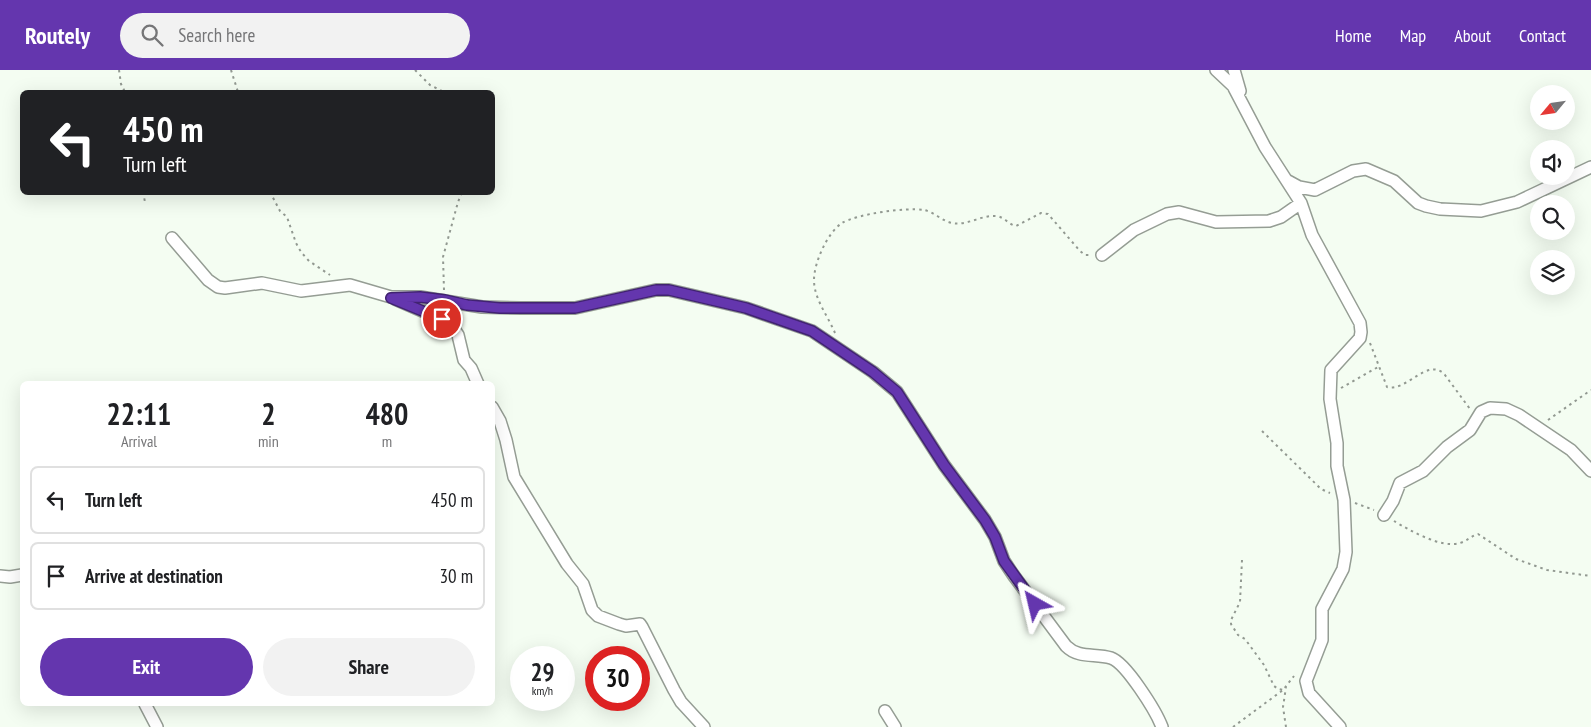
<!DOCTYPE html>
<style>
:root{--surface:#fff;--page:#f2f2f2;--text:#202124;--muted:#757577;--line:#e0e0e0;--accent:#6436ae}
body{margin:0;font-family:"PT Sans Narrow",sans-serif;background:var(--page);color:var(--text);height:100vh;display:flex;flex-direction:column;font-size:19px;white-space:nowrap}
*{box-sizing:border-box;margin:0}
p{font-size:16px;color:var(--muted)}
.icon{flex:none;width:28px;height:28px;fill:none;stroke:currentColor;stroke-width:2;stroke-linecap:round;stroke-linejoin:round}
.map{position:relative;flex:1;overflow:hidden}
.drawer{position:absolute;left:20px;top:311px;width:475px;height:325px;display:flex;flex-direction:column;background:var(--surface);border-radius:8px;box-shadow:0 5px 20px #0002}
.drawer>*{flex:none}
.hud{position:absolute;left:20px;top:20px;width:475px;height:105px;border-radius:8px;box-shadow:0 5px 20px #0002;background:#202124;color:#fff;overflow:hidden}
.needle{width:32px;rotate:241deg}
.buttons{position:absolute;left:1530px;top:15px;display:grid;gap:10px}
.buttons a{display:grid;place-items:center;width:45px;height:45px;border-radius:50%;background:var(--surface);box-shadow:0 5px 20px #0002;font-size:25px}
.speed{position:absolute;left:510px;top:576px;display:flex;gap:10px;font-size:25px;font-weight:700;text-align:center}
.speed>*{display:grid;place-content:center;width:65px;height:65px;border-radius:50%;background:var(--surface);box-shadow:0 5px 20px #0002;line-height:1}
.speed small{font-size:12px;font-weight:400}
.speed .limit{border:8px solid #d22;background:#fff;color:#111}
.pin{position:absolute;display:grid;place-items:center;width:42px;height:42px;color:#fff;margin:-21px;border:2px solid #fff;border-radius:50%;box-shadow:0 1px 5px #0007}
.me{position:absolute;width:55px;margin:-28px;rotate:323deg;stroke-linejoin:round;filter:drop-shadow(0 0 4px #0008)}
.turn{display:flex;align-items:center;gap:18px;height:105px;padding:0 20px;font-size:22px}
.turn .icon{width:65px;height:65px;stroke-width:2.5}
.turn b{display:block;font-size:35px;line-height:42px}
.eta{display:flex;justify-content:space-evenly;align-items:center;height:85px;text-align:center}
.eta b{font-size:30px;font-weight:600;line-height:35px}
.cta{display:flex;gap:10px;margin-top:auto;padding:10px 20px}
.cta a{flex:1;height:58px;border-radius:30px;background:var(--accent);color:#fff;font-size:20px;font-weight:600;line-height:58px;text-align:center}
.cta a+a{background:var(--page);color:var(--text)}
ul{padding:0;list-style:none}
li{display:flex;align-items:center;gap:15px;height:68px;margin:0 10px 8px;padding:0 10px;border:2px solid var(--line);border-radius:8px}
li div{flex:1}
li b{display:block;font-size:19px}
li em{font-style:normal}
header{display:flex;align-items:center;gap:30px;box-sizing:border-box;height:70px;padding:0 25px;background:var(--accent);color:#fff}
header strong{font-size:24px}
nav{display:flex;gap:28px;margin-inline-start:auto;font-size:18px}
.search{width:350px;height:45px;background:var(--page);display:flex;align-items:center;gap:12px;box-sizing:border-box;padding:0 18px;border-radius:28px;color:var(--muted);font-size:19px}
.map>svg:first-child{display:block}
</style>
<header>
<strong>Routely</strong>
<div class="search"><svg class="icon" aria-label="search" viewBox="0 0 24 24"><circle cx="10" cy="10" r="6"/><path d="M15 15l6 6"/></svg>Search here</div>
<nav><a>Home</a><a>Map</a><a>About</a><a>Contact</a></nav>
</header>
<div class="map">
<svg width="1591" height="657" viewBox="0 0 1591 657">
<rect width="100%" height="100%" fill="#f4fdf2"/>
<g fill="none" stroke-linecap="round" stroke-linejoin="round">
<g stroke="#959d94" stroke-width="14">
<path id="minor" d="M1216,0L1233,16L1265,77L1301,133L1312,165L1360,253L1361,262L1360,268L1331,300L1330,329L1337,373V396L1344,430L1346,482L1343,499L1322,539V570L1306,611L1309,623L1340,657
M1234,0L1240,21
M1288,111L1299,117L1315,120L1353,101L1366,99L1394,111L1418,133L1426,136L1440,139L1481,141L1517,132L1591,97
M172,168L208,210L218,217L225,218L262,213L301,221L350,215L391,227H420L482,237L521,238H575L656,220H669L746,238L812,261L873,302L897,322L944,395L985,450L995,467L1004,491L1014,506L1066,576C1079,589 1095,583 1111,588C1126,593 1156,641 1162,657
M1102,185L1134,160L1167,144L1179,142L1216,152L1269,151L1281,147L1301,133
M395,229L450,253L458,265L464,290L471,298L478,314
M492,337L500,351L506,370L514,407L567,494L583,514L592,540L598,546L619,554L626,556L640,554L642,557L674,620L681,632L704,657
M1384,445L1393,431L1400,413L1423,401L1447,377L1470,360L1481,342L1490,338L1506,339L1519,345L1571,380L1591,401
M0,506L10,507L22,505
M145,634L157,657
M885,641L895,657"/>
</g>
<path stroke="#929991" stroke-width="2" stroke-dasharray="2.5 4" stroke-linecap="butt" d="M119,0L121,14L125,22
M231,0L238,22
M415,0L430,15L444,22
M143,122L145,132
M270,122L280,141L287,147L296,173L301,182L309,191L330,205
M444,220L443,187L458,132L462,122
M835,263C828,246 814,229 814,210C814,193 827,163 842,153C857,144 906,137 924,140C934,142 942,151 952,153C967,156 981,145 996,146C1005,147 1009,155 1016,156L1041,143L1048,144L1080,181L1085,185H1091
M1370,273L1387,317C1407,322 1428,286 1445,305L1470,339
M1341,318L1378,297
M1548,350L1591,320
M1262,361L1321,419L1330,423
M1355,433L1374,440
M1394,451C1409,460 1442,479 1460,473C1467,471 1471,466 1478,464L1516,489L1547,500L1591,506
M1242,490L1240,532L1231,550V554L1238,565L1245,569L1264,595L1274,616L1278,619L1283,620
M1233,657L1283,620L1294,606
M1286,657L1283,637L1286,617"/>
<use href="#minor" stroke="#fff" stroke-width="11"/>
</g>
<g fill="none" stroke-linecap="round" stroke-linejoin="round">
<g stroke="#412371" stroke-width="12">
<path id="route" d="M442,249L391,228L420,227L445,230L467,235L500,238H575L656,220H669L746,238L812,261L873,302L897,322L944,395L985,450L995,467L1004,491L1035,534"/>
</g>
<use href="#route" stroke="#6436ae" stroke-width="9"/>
</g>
</svg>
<div class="buttons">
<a><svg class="needle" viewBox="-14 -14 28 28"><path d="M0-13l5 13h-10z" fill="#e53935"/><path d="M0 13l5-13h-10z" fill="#757577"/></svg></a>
<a><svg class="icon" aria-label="sound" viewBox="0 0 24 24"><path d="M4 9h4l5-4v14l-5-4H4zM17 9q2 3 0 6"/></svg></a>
<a><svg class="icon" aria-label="search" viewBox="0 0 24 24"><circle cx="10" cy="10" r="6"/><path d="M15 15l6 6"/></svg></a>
<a><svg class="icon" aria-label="layers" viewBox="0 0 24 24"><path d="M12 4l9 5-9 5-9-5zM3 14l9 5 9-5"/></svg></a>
</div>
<div class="speed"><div>29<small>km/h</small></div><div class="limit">30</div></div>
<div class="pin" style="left:442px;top:249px;background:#d93025"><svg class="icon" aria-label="arrive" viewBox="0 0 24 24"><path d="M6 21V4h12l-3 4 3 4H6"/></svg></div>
<svg class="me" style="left:1035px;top:534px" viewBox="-20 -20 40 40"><path d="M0-17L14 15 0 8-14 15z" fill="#6436ae" stroke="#fff" stroke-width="4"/></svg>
<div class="hud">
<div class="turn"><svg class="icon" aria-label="left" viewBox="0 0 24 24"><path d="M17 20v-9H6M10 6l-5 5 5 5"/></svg><div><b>450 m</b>Turn left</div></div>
</div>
<section class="drawer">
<div class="eta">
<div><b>22:11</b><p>Arrival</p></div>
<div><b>2</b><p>min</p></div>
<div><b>480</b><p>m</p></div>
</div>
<ul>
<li><svg class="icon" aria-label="left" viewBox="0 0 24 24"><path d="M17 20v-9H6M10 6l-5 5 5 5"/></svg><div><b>Turn left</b></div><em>450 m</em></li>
<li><svg class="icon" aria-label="arrive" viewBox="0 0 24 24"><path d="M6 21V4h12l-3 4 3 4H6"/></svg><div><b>Arrive at destination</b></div><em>30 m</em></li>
</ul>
<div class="cta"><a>Exit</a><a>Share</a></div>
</section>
</div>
